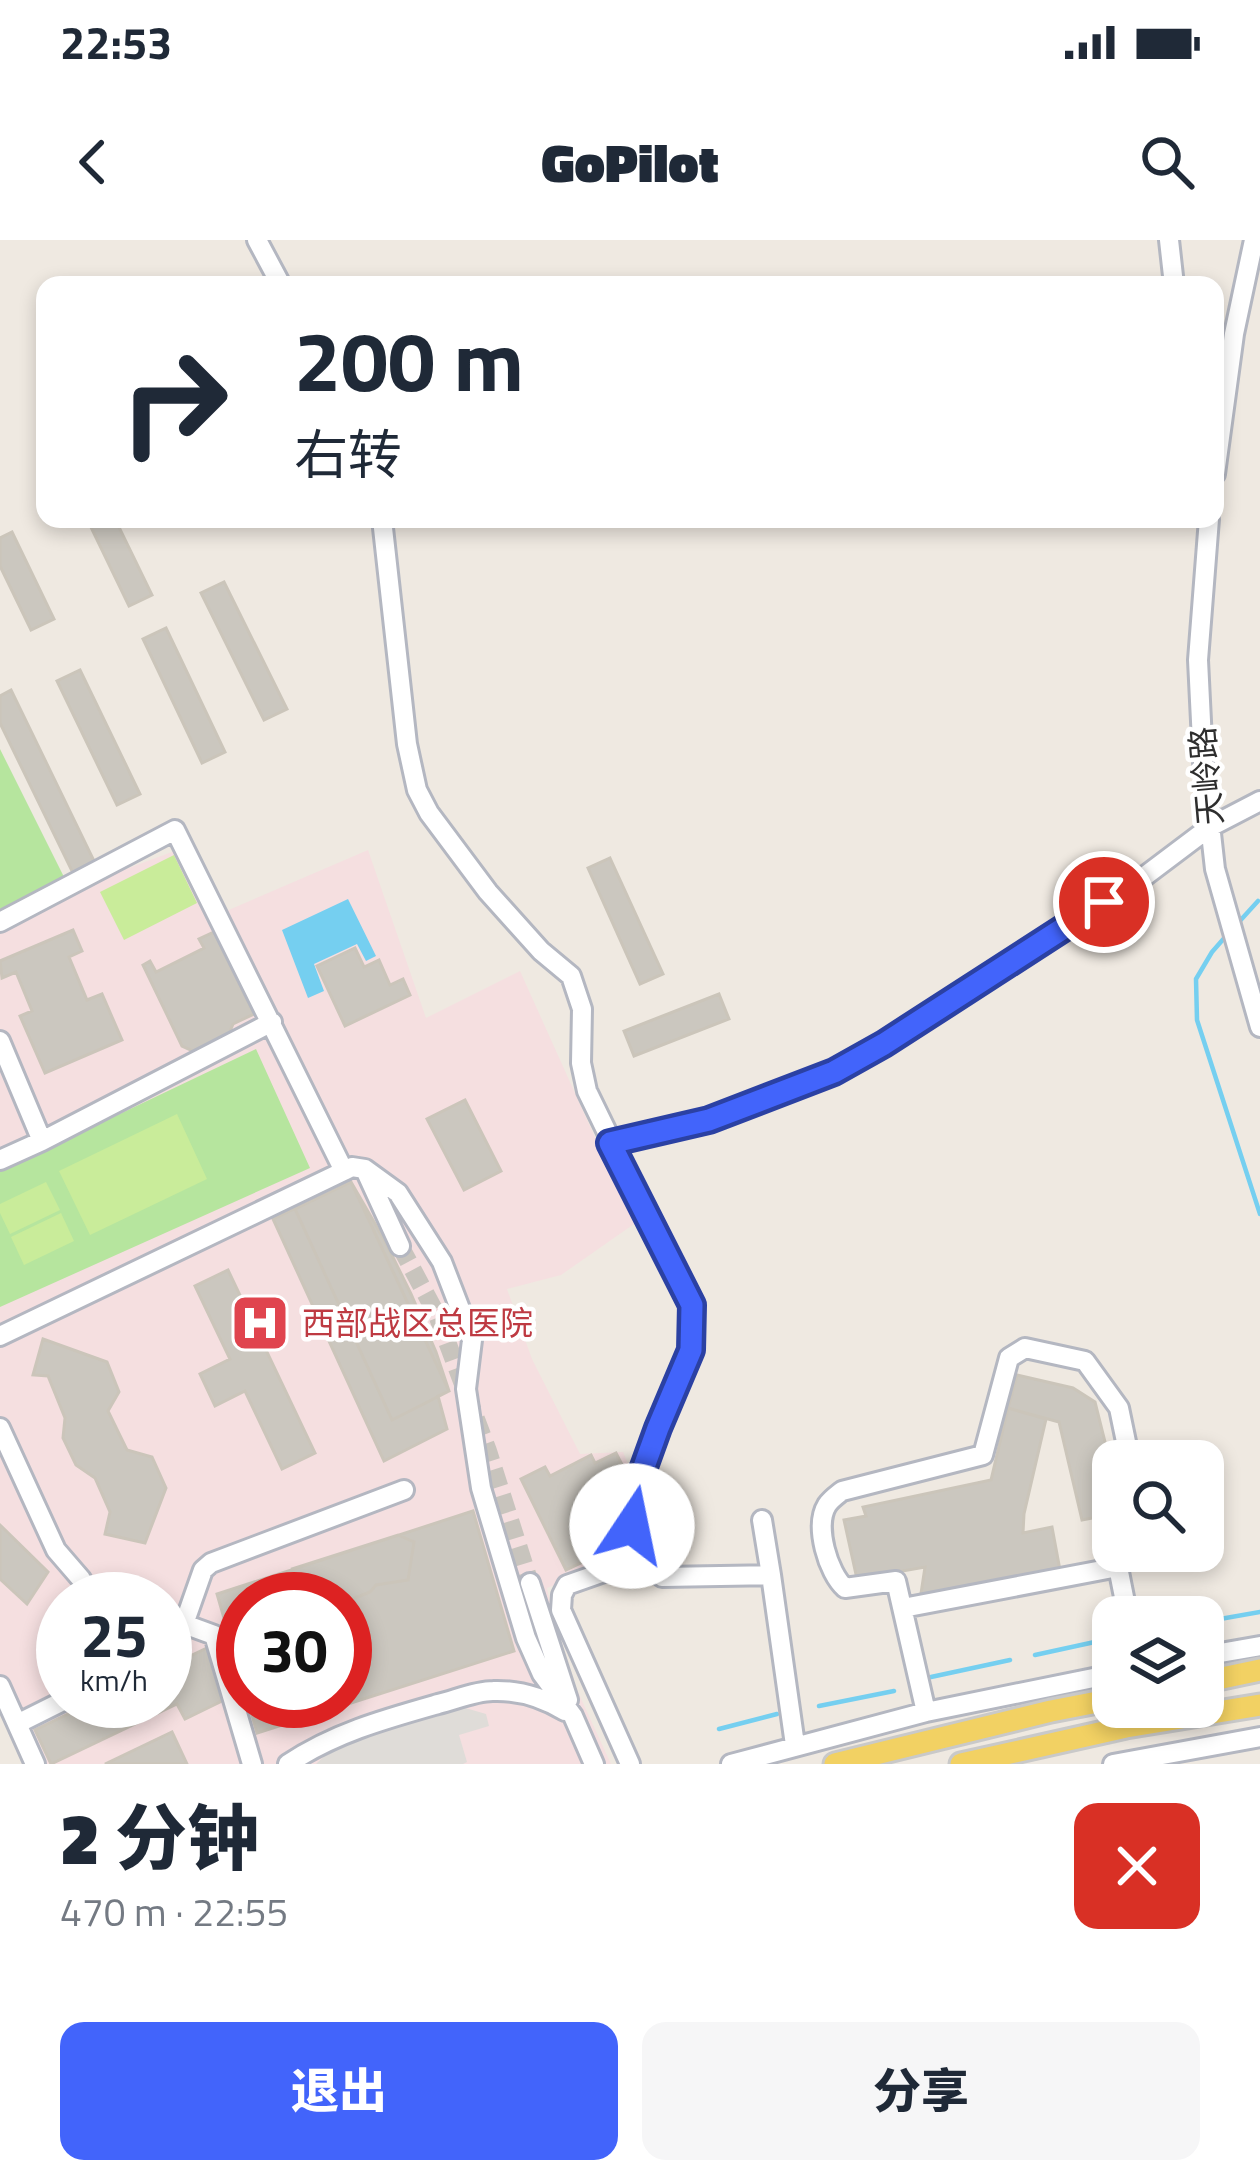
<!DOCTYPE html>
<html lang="zh">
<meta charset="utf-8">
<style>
:root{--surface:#fff;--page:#f6f6f7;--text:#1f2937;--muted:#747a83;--accent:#4264fb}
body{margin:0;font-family:"Titillium Web","Noto Sans SC",sans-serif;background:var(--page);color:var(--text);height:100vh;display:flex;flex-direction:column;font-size:45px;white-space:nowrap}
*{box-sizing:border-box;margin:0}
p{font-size:39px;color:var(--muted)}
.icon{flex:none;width:66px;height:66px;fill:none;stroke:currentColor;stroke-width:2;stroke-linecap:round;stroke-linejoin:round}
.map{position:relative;height:1524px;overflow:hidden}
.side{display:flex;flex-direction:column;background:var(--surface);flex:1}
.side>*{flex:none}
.guide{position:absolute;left:36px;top:36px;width:1188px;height:252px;border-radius:24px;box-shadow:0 6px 18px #0003;background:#fff;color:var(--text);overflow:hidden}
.controls{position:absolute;left:1092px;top:1200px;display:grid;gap:24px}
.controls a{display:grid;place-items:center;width:132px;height:132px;border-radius:24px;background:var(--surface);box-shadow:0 6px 18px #0003;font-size:60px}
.speed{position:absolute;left:36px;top:1332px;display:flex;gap:24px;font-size:60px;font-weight:700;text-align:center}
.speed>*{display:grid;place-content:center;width:156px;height:156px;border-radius:50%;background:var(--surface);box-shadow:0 6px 18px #0003;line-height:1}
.speed small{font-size:30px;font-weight:400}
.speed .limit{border:18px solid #d22;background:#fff;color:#111}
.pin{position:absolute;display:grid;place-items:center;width:102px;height:102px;color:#fff;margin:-51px;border:6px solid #fff;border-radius:50%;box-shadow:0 3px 12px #0007}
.me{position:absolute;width:132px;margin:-66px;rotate:11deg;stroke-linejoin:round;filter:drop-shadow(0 0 9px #0008)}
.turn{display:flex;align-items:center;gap:42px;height:252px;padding:0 60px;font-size:54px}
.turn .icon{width:156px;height:156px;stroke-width:2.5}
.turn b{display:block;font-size:84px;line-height:102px}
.round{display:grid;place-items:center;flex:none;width:126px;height:126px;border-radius:24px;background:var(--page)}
.summary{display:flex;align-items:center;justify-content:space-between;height:204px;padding:0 60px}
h1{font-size:72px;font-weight:800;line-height:90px}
.action{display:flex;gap:24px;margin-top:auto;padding:24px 60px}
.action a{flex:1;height:138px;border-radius:24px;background:var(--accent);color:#fff;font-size:48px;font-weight:800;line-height:138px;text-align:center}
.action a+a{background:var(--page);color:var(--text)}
.status{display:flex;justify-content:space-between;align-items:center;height:84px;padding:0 60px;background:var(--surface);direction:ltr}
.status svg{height:33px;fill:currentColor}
header{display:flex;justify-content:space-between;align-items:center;height:156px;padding:0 60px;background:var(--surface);font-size:54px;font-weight:800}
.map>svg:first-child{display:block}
</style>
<div class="status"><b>22:53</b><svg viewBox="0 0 49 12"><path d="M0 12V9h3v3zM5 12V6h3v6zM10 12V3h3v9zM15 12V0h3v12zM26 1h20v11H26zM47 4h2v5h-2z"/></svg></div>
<header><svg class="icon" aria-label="back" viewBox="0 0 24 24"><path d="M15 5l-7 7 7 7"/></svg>GoPilot<svg class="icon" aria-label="search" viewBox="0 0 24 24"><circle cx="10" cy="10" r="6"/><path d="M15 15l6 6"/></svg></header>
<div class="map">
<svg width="1260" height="1524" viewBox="0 0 1260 1524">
<rect width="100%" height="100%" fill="#efe9e1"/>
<path fill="#f5dfe0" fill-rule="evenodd" d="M188,606L224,672L368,610L426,778L520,731L634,984L561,1035L507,1049L532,1119L580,1214L623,1212L634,1238L631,1314L547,1348L561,1415L611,1524H44L7,1448L0,1451V676ZM63,1359H165V1461H63ZM243,1359H345V1461H243Z"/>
<path fill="#b6e59e" d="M0,509L66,641L0,669Z
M256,809L310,928L0,1067V931Z"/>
<path fill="#c9ec9a" d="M174,615L197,663L124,700L100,652Z
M177,874L207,939L90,995L59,931Z
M46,942L60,970L10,994L0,973V964Z
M61,973L74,1001L24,1025L11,997Z"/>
<path fill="#dfdcd8" d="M462,1467L486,1474L489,1486L459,1495L467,1522L463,1524H316L336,1505Z"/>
<path fill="#75cff0" d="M348,659L376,716L366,721L357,704L314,724L324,751L308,758L282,690Z"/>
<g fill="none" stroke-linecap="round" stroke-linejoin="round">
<path stroke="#75cff0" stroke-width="4.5" d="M1238,683L1258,661
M1226,696L1212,712L1196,739L1197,780L1260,974
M1203,1382L1260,1372
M1035,1415L1113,1398
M931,1437L1010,1420
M819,1466L894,1451
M719,1489L777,1474"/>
</g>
<path fill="#cbc7bf" stroke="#cbc5ba" stroke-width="3" d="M87,279H115L152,355L129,366Z
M12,292L54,379L31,390L0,326V298Z
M224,342L287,469L264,480L201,353Z
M166,388L225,512L202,523L143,399Z
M80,430L140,554L117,565L57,441Z
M11,450L95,623L73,633L0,483V456Z
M610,618L663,734L640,744L588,628Z
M73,690L82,711L69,717L87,760L102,754L122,800L45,833L20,776L32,771L16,732L2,738L0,721Z
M214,692L254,774L233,784L229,794L193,811L182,806L143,725L150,721L156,732L204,708L199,699Z
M355,708L364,727L379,720L390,745L403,739L410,755L345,786L317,726Z
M719,754L729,779L634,816L624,791Z
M465,860L501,931L464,950L427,879Z
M351,942L385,1001L411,1054L436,1112L449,1151L392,1180L295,969Z
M351,942L449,1151L438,1156L447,1189L384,1221L273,979Z
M228,1030L315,1213L282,1229L245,1151L215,1166L200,1134L230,1119L195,1046Z
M43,1099L107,1122L119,1152L108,1171L127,1210L152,1217L166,1248L145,1303L105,1294L110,1272L95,1238L76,1225L63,1198L65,1178L48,1136L33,1135Z
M1017,1135L1073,1148L1095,1162L1113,1234V1274L1082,1280L1059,1182L1008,1168Z
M1008,1168L1046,1179L1024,1274L1023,1293L1052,1287L1060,1330L920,1360L925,1327L857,1339L844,1280L866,1276L863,1267L991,1240Z
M616,1213L631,1242L616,1293L584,1309L589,1319L566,1330L521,1239L545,1227L550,1236L591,1215L595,1223Z
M473,1271L514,1411L257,1493L248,1461H345V1359H243V1444L217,1354Z
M0,1285L48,1332L27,1364L0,1339Z
M398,1295L414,1302L408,1340L376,1345L370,1352L345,1362V1359H293L285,1350L292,1329Z
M207,1408L230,1457L185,1479L177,1464L51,1524L35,1490L95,1461H165V1428Z
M172,1492L187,1524H105Z"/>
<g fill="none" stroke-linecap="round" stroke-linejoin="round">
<path stroke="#c8c4bd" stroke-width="18" stroke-dasharray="18 9" stroke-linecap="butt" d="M400,1006L437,1075L488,1211L530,1343"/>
<g stroke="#b4b7c1" stroke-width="24">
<path id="minor" d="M257,0L281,45
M1169,0L1174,45
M1215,234L1234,94L1254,0
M382,279L407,504L417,550L429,573L488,652L541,711L571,736L582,769L581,823L587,851L691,1065V1110L658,1188L632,1260L635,1301L641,1319L662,1337L771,1335L795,1505
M1209,279L1198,420L1203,522L1215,629L1260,787
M0,682L175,590L344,931L352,927L365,929L398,953L442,1022L472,1100L466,1149L481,1248L526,1398L542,1434L573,1476L594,1524
M0,801L42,901
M611,903L708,881L834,832L884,804L1141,639L1210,587L1260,561
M0,920L42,901L272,782
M367,934L400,1006
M0,1096L344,931
M0,1188L56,1310L81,1339L92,1359
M762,1280L771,1335
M1124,1311L1118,1327L1128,1377
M530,1343L568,1460
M903,1368L1118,1327
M184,1384L203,1330L211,1323L404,1250
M165,1399L184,1384L214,1395L252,1524
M1203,1416L1260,1406
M0,1446L35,1524
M926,1472L896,1341L845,1348C828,1333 814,1286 827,1265C831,1259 837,1255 842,1251L983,1215L1009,1118L1025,1108L1085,1121L1119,1168L1130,1221
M17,1484L63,1461
M288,1524C334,1493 385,1479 438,1464C455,1460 475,1451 493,1451C520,1450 542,1457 565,1471
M630,1524L561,1370L562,1355L567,1345L641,1319
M731,1524L926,1472L1113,1434
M1113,1524L1260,1497"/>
</g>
<g stroke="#c9c9c9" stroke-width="27">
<path id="major" d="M1203,1442L1260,1430
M835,1524L1051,1471L1113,1459
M961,1524L1126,1487L1260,1465"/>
</g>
<use href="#minor" stroke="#fff" stroke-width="18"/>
<use href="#major" stroke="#f2d163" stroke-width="21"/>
</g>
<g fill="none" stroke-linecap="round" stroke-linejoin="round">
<g stroke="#2b41a3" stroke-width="30">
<path id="route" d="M632,1286V1260L658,1188L691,1110L692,1065L610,903L709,880L834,832L884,804L1104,662"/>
</g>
<use href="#route" stroke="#4264fb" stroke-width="21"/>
</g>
<defs>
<g id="hospital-square" transform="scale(3)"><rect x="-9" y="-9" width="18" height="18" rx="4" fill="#e0444e" stroke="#fff"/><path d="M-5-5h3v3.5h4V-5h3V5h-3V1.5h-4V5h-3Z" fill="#fff"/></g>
</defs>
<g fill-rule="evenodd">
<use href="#hospital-square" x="260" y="1083"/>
</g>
<g text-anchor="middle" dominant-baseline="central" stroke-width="9" stroke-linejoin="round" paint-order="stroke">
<g font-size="33" fill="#2e2e2e" stroke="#fff">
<text transform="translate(1206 536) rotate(-95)">天岭路</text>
</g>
<g font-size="33" fill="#be3a42" stroke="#fff" text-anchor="start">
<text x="302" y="1083">西部战区总医院</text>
</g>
</g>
</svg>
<div class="controls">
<a><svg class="icon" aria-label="search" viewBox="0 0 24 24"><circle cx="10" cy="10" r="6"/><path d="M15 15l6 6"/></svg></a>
<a><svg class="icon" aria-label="layers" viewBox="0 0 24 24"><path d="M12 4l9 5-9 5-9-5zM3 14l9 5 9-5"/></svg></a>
</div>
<div class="speed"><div>25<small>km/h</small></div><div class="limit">30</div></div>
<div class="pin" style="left:1104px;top:662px;background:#d93025"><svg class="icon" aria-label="arrive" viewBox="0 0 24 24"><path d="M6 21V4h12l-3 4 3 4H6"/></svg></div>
<svg class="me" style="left:632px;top:1286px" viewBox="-20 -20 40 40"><circle r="19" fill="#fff"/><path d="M0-13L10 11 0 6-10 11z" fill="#4264fb"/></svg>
<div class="guide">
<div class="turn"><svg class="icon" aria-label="right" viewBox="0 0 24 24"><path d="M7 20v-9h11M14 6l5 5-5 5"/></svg><div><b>200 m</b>右转</div></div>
</div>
</div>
<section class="side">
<div class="summary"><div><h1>2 分钟</h1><p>470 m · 22:55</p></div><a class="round" style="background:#d93025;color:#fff"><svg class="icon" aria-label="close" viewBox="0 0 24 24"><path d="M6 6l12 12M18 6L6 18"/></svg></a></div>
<div class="action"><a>退出</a><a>分享</a></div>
</section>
